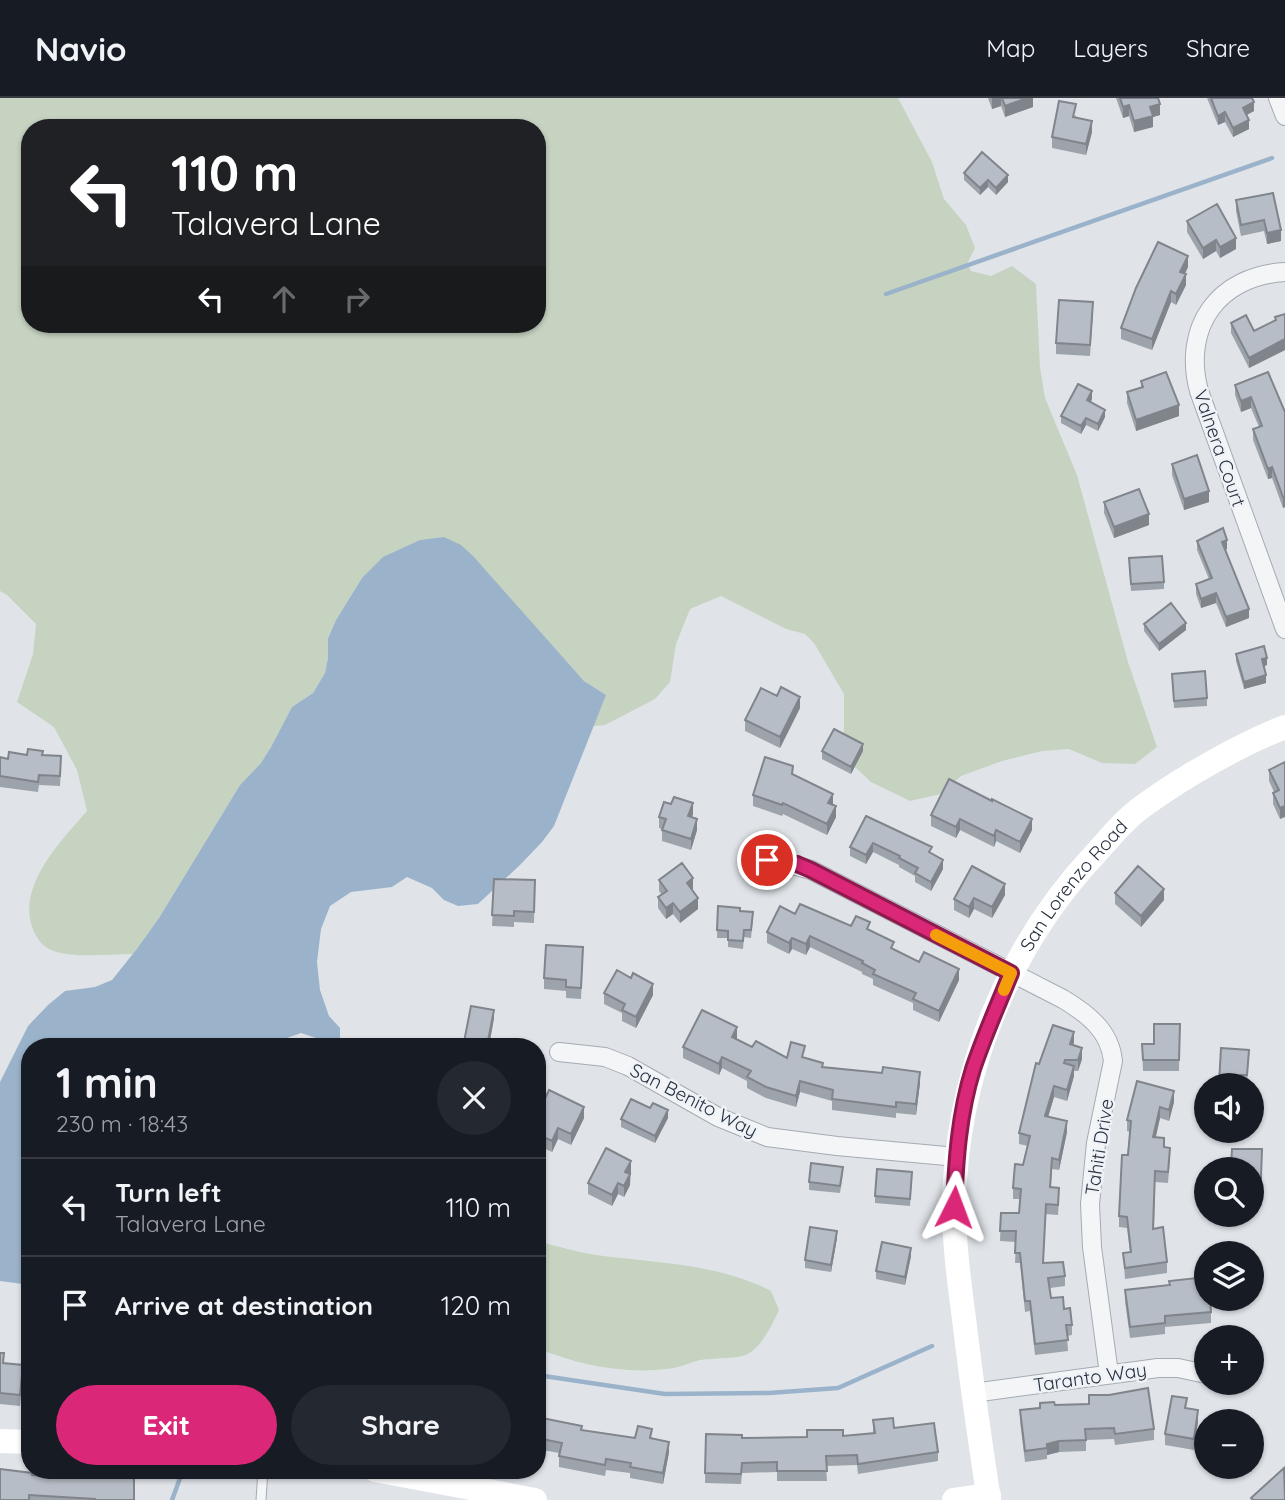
<!DOCTYPE html>
<meta charset="utf-8">
<style>
:root{--surface:#171b24;--page:#242831;--text:#f1f3f6;--muted:#9ea1a6;--line:#363941;--accent:#db2777}
body{margin:0;font-family:Quicksand,sans-serif;background:var(--page);color:var(--text);height:100vh;display:flex;flex-direction:column;font-size:26px;white-space:nowrap}
*{box-sizing:border-box;margin:0}
p{font-size:23px;color:var(--muted)}
.icon{flex:none;width:38px;height:38px;fill:none;stroke:currentColor;stroke-width:2;stroke-linecap:round;stroke-linejoin:round}
.map{position:relative;flex:1;overflow:hidden}
.panel{position:absolute;left:21px;top:940px;width:525px;height:441px;display:flex;flex-direction:column;background:var(--surface);border-radius:28px;box-shadow:0 2px 5px #0004}
.panel>*{flex:none}
.guide{position:absolute;left:21px;top:21px;width:525px;height:214px;border-radius:28px;box-shadow:0 2px 5px #0004;background:#202124;color:#fff;overflow:hidden}
.fabs{position:absolute;left:1194px;top:975px;display:grid;gap:14px}
.fabs a{display:grid;place-items:center;width:70px;height:70px;border-radius:50%;background:var(--surface);box-shadow:0 2px 5px #0004;font-size:35px}
.pin{position:absolute;display:grid;place-items:center;width:60px;height:60px;color:#fff;margin:-30px;border:4px solid #fff;border-radius:50%;box-shadow:0 2px 7px #0007}
.me{position:absolute;width:77px;margin:-38px;rotate:3deg;stroke-linejoin:round;filter:drop-shadow(0 0 5px #0008)}
.turn{display:flex;align-items:center;gap:24px;height:147px;padding:0 35px;font-size:32px}
.turn .icon{width:91px;height:91px;stroke-width:2.5}
.turn b{display:block;font-size:49px;line-height:60px}
.lanes{display:flex;align-items:center;height:66px;padding:0 35px;background:#0003;justify-content:center;gap:35px;direction:ltr}
.lanes .off{opacity:.35}
.round{display:grid;place-items:center;flex:none;width:74px;height:74px;border-radius:37px;background:var(--page)}
.head{display:flex;align-items:center;justify-content:space-between;height:119px;padding:0 35px}
h1{font-size:42px;font-weight:700;line-height:52px}
.action{display:flex;gap:14px;margin-top:auto;padding:14px 35px}
.action a{flex:1;height:80px;border-radius:42px;background:var(--accent);color:#fff;font-size:28px;font-weight:700;line-height:80px;text-align:center}
.action a+a{background:var(--page);color:var(--text)}
ul{padding:0;list-style:none}
li{display:flex;align-items:center;gap:21px;height:98px;padding:0 35px;border-top:2px solid var(--line)}
li div{flex:1}
li b{display:block;font-size:26px}
li em{font-style:normal}
header{display:flex;align-items:center;gap:42px;box-sizing:border-box;height:98px;padding:0 35px;background:var(--surface);border-bottom:2px solid var(--line)}
header strong{font-size:33px}
nav{display:flex;gap:38px;margin-inline-start:auto;font-size:24px}
.map>svg:first-child{display:block}
</style>
<header>
<strong>Navio</strong>
<nav><a>Map</a><a>Layers</a><a>Share</a></nav>
</header>
<div class="map">
<svg width="1285" height="1402" viewBox="0 0 1285 1402">
<rect width="100%" height="100%" fill="#e0e4e9"/>
<path fill="#c6d3c1" fill-rule="evenodd" d="M0,0H898L932,64L944,101L966,127L975,150L967,166L971,173L991,178L1012,168L1036,186L1040,269L1045,300L1077,377L1128,564L1157,649L1135,666L1102,665L1069,651L1042,653L1002,663L961,678L941,696L910,703L871,684L840,655L844,632V596L814,545L805,536L786,531L721,498L690,511L676,546L670,584L655,601L605,627L593,628L606,597L584,583L461,448L362,480L336,522L328,539V560L325,575L313,595L292,609L271,649L261,665L240,687L159,820L133,856C112,856 76,860 57,854C45,851 39,844 34,834C14,790 61,743 87,713L77,672L54,629L17,604L33,556L36,526L7,497L0,493ZM30,30H537V226H30Z
M537,1143C557,1148 576,1154 596,1157C655,1165 717,1165 771,1193L779,1212C772,1227 763,1247 748,1256C739,1261 712,1260 700,1262C692,1264 683,1268 674,1270C627,1277 581,1268 537,1250Z"/>
<path fill="#9ab3ca" d="M444,439L461,447L473,458L584,583L606,597L554,728L542,744L520,767L478,806L458,808L444,802L432,790L407,779L392,789L351,794L330,808L321,831L317,864L320,892L329,918L340,930V944L337,948H318L316,940L301,935L265,948H30V1187L0,1183V984L28,928L48,907L65,893L95,889L112,882L136,852L159,820L240,687L261,665L271,649L292,609L313,595L325,575L328,560V540L336,522L362,480L383,459L420,442Z"/>
<g fill="none" stroke-linecap="round" stroke-linejoin="round">
<path stroke="#9ab3ca" stroke-width="4.5" d="M886,196L1272,60
M537,1277L665,1296L769,1295L838,1290L932,1248
M172,1402L183,1372"/>
<g stroke="#a5abb3" stroke-width="11">
<path id="lane" d="M261,1402L263,1372"/>
</g>
<g stroke="#a5abb3" stroke-width="20">
<path id="street" d="M1278,0L1285,18
M1285,174C1218,178 1182,229 1199,293L1285,531
M752,763L782,764L811,772L1063,901C1088,916 1110,933 1113,963L1096,1045L1090,1106L1092,1149L1109,1276
M559,954L605,959L628,968L718,1019L767,1039L837,1048L957,1059
M973,1295L1158,1270H1178L1206,1276"/>
</g>
<use href="#lane" stroke="#f3f5f7" stroke-width="9"/>
<use href="#street" stroke="#f3f5f7" stroke-width="18"/>
<g stroke="#fff" stroke-width="24">
<path d="M0,1343L30,1344"/>
<path d="M375,1372L535,1402"/>
<path d="M954,1402L989,1397"/>
<path id="s1" d="M989,1402C980,1344 972,1287 965,1229C960,1189 954,1149 954,1108C956,977 1007,849 1097,754C1112,737 1128,718 1146,706C1185,678 1241,646 1285,629"/>
</g>
</g>
<path fill="#9da3aa" d="M988,0H1033V9L1005,19L1001,8L992,11Z
M1116,0H1158L1160,17L1153,19V29L1134,34L1129,18L1123,20Z
M1207,0H1252L1254,13L1246,17L1249,31L1233,39L1225,24L1218,27Z
M1076,17V19L1092,34L1086,57L1052,50V39Z
M964,75L1008,84L996,97L988,89L980,97L964,82Z
M1236,102L1281,132V143L1267,146L1264,133L1241,138L1236,113Z
M1187,123L1236,151L1220,160L1216,153L1203,161L1187,134Z
M1188,169L1185,176L1186,187L1176,207L1171,204L1152,252L1121,241V230Z
M1093,215L1090,258L1056,256V245Z
M1285,216V252L1249,270L1231,235V225L1254,233L1275,222V219Z
M1141,283L1179,318L1136,333L1127,305V294L1141,289Z
M1235,287L1285,314V409L1283,410L1272,380L1268,381L1253,342V331L1259,329L1251,310L1241,314L1235,297Z
M1092,301L1091,304L1105,319L1098,333L1086,327L1081,336L1061,325V318Z
M1172,366L1209,404L1184,412L1172,377Z
M1104,404L1149,427L1114,440L1104,415Z
M1197,443L1227,451L1226,452L1249,520L1226,529L1216,505L1201,510L1196,496V486L1209,481L1197,452Z
M1129,468L1164,484V491L1131,493Z
M1144,526L1186,532L1159,553L1144,533Z
M1236,556L1267,567L1264,568L1266,585L1244,591L1236,563Z
M1172,576L1207,600V608L1174,610Z
M800,610L780,650L745,633V622Z
M822,653H863L851,676L822,661Z
M27,657H43L61,669L60,688L39,687L38,694L0,689V659L8,661Z
M1285,664L1280,721L1273,706V695L1274,694L1269,683V672Z
M793,676L833,707L836,719L827,737L783,716L782,718L753,708V697Z
M693,716L692,719L697,732L691,752L662,743V731L659,730V719Z
M931,717L1032,732L1020,755L996,743L994,749L960,732L956,740L931,728Z
M866,718L932,756L943,771L931,793L915,784V778L899,769V767L873,754L866,766L850,758V749Z
M494,781L535,782L534,825L514,824V829L492,828Z
M659,782L693,791L692,792L698,811L680,825L673,816L666,821L658,810V799L662,797L659,793Z
M1115,795L1164,802L1141,829L1115,806Z
M1005,797L992,820L974,811L969,820L954,812V801Z
M718,808L740,813L753,821L751,840L744,839L743,851L728,849V840H717Z
M795,816L870,833L894,852L959,882L939,924L913,912V905L873,887V881L862,876V874L810,849L806,857L792,851L789,856L767,845V834Z
M583,860L581,901L566,900V893L544,891V880Z
M604,895L653,897L636,930L622,923V915L604,906Z
M494,920L489,948H464V944Z
M1180,926L1179,973H1143L1142,946H1154Z
M737,940V941L752,949L787,960H805L823,969L920,985L916,1017L896,1015V1020L832,1012V1003L800,994L796,1009L766,1000L747,990V983L722,970L719,977L683,960V949Z
M1074,944L1073,947L1082,961L1078,973H1074V978L1067,1003L1054,999L1048,1019L1067,1034L1059,1072L1052,1071L1051,1089L1059,1101L1058,1117L1046,1116L1043,1165L1065,1178V1188L1050,1190L1051,1200L1064,1211L1072,1227V1237L1067,1238L1068,1253L1035,1257L1030,1213L1025,1214L1020,1165H1015L1016,1144L1000,1143L1001,1115H1019L1020,1101H1013V1090L1023,1067L1028,1048L1019,1046V1035L1039,966Z
M1221,950L1249,959L1247,985L1237,984V987H1219Z
M537,1002L542,1007L584,1020L571,1047L558,1041L552,1054L539,1048V1037L537,1036Z
M1174,1004L1169,1023L1160,1020L1156,1039L1164,1049L1170,1061L1168,1085L1155,1084L1154,1131L1167,1164V1175L1125,1181L1123,1155L1130,1154L1127,1130L1119,1129V1118L1130,1034L1127,1033V1022Z
M650,1010L668,1020L655,1045L621,1029V1021Z
M1232,1051H1262L1261,1087H1251V1071H1231Z
M631,1074L630,1087L624,1099L618,1096L612,1108L588,1096V1085Z
M843,1076L840,1095L809,1092V1084Z
M912,1082L910,1108L875,1105V1098Z
M837,1140L831,1174L805,1170V1162Z
M911,1158L905,1187L876,1181V1173Z
M1169,1187L1211,1214V1225L1165,1229V1236L1130,1240L1125,1203V1192Z
M0,1255L4,1265L23,1278L20,1308L0,1306Z
M1089,1306L1154,1331V1342L1115,1347L1114,1341L1086,1342V1353L1059,1354L1047,1357V1361L1025,1364L1020,1323V1312L1055,1307Z
M1187,1310L1198,1323L1194,1352L1165,1347V1336Z
M537,1319L582,1332L635,1340H652L669,1354L663,1386L630,1380V1375L606,1372L605,1378L559,1369V1355L537,1351Z
M873,1322L894,1330L938,1354V1363L858,1376L857,1367L826,1368L827,1383H777V1374L742,1375L741,1386L705,1385L706,1336L742,1340L843,1338L873,1335Z
M1251,1331L1252,1374H1223V1368H1251Z
M32,1377L134,1402H0Z"/>
<path fill="#80848b" d="M992,0H1001V8L992,11Z
M1027,0H1033V9L1005,19V8Z
M1254,4V13L1243,19V10Z
M1160,6V17L1153,19V29L1134,34V23L1150,9Z
M1129,7V18L1123,20V9Z
M1225,14V24L1218,27V18Z
M1249,22V31L1233,39V30Z
M1092,23V34L1086,57V46Z
M1008,77V84L996,97V90Z
M988,82V89L980,97V90Z
M1281,132V143L1267,146V135Z
M1236,140V151L1220,160V149Z
M1216,142V153L1203,161V150Z
M1188,158V169L1180,185V174Z
M1186,176V187L1176,207V196Z
M1171,193V204L1152,252V241Z
M1285,241V252L1249,270V260Z
M1092,293V301L1087,310V302Z
M1251,299V310L1241,314V303Z
M1179,307V318L1136,333V322Z
M1105,312V319L1098,333V326Z
M1086,320V327L1081,336V328Z
M1272,369V380L1268,381V371Z
M1209,393V404L1184,412V401Z
M1283,399H1285V409L1283,410Z
M1149,416V427L1114,440V429Z
M1227,442V451L1222,453V444Z
M1216,495V505L1201,510V501Z
M1249,511V520L1226,529V519Z
M1186,525V532L1159,553V546Z
M1267,560V567L1262,569V561Z
M1266,577V585L1244,591V584Z
M800,599V610L780,650V639Z
M863,646V653L851,676V669Z
M833,696V707L828,716V705Z
M693,705V716L688,729V718Z
M836,708V719L827,737V726Z
M1285,708V719L1280,721V710Z
M697,721V732L691,752V741Z
M960,721V732L956,740V729Z
M1032,721V732L1020,755V744Z
M996,732V743L994,749V738Z
M873,745V754L866,766V757Z
M943,762V771L931,793V784Z
M693,780V791L687,796V785Z
M1005,786V797L992,820V809Z
M1164,791V802L1141,829V818Z
M698,800V811L680,825V814Z
M974,800V811L969,820V809Z
M673,805V816L666,821V810Z
M810,838V849L806,857V846Z
M792,840V851L789,856V845Z
M959,871V882L939,924V913Z
M653,886V897L636,930V919Z
M494,912V920L489,948H487Z
M737,929V940L732,950V939Z
M1074,934V944L1070,956V946Z
M1082,950V961L1078,973V962Z
M722,959V970L719,977V966Z
M1074,968V978L1067,1003V992Z
M920,974V985L916,1017V1006Z
M800,983V994L796,1009V998Z
M1054,988V999L1045,1029V1018Z
M1174,993V1004L1169,1023V1012Z
M584,1009V1020L571,1047V1036Z
M1160,1009V1020L1153,1050V1039Z
M668,1012V1020L655,1045V1038Z
M1067,1023V1034L1059,1072V1062Z
M558,1030V1041L552,1054V1043Z
M631,1063V1074L625,1085V1074Z
M540,1072V1080L537,1085V1078Z
M630,1076V1087L624,1099V1088Z
M618,1085V1096L612,1108V1097Z
M837,1133V1140L831,1174V1167Z
M911,1150V1158L905,1187V1179Z
M1198,1312V1323L1194,1352V1341Z
M1059,1343V1354L1047,1357V1346Z
M669,1344V1354L663,1386V1375Z"/>
<path fill="#b7bdc6" stroke="#80848b" stroke-width="2" d="M1002,0H1027L1005,8Z
M1120,0H1158L1160,6L1150,9L1153,18L1134,23L1129,7L1123,9Z
M1211,0H1252L1254,4L1243,10L1249,22L1233,30L1225,14L1218,18Z
M1059,3L1076,6L1073,19L1092,23L1086,46L1052,39Z
M982,54L1008,77L996,90L988,82L980,90L964,75Z
M1273,95L1281,132L1267,135L1264,122L1241,127L1236,102Z
M1217,106L1236,140L1220,149L1216,142L1203,150L1187,123Z
M1158,144L1188,158L1180,174L1186,176L1176,196L1171,193L1152,241L1121,230L1136,190Z
M1059,202L1093,204L1090,247L1056,245Z
M1285,216V241L1249,260L1231,225L1246,217L1254,233L1276,222L1275,219Z
M1166,274L1179,307L1136,322L1127,294L1143,289L1141,283Z
M1268,274L1285,314V399H1283L1272,369L1268,371L1253,331L1262,328L1251,299L1241,303L1235,287Z
M1078,286L1092,293L1087,302L1105,312L1098,326L1086,320L1081,328L1061,318Z
M1197,357L1209,393L1184,401L1172,366Z
M1139,391L1149,416L1114,429L1104,404Z
M1223,430L1227,442L1222,444L1249,511L1226,519L1216,495L1201,501L1196,486L1212,480L1197,443Z
M1162,458L1164,484L1131,486L1129,460Z
M1171,505L1186,525L1159,546L1144,526Z
M1264,548L1267,560L1262,561L1266,577L1244,584L1236,556Z
M1205,573L1207,600L1174,603L1172,576Z
M781,589L800,599L780,639L745,622L761,590L777,598Z
M834,631L863,646L851,669L822,653Z
M28,651L43,653L42,657L61,658L60,678L39,677L38,684L0,678V659L8,661L9,654L27,657Z
M765,659L793,668L792,676L833,696L828,705L836,708L827,726L783,705L782,707L753,697Z
M1285,664V708L1280,710L1273,695L1279,692L1269,672Z
M949,681L992,703V701L1032,721L1020,744L996,732L994,738L960,721L956,729L931,717Z
M674,699L693,705L688,718L697,721L691,741L662,732L666,721L659,719L664,704L671,706Z
M866,718L932,749L929,754L943,762L931,784L915,775L918,770L899,760L900,758L873,745L866,757L850,749Z
M682,765L693,780L687,785L698,800L680,814L673,805L666,810L658,799L667,793L659,782Z
M972,768L1005,786L992,809L974,800L969,809L954,801Z
M1138,768L1164,791L1141,818L1115,795Z
M494,781L535,782L534,814L514,813V818L492,817Z
M800,806L851,828L856,818L870,824L867,831L894,844L891,850L919,864L924,854L959,871L939,913L913,901L916,895L873,876L875,872L862,865L863,863L810,838L806,846L792,840L789,845L767,834L780,808L795,816Z
M718,808L740,810V813L753,814L751,832H744L743,843L728,842V833L717,832Z
M546,847L583,849L581,890L566,889V882L544,880Z
M617,872L631,880L633,875L653,886L636,919L622,912L625,906L604,895Z
M471,908L494,912L487,948L464,944Z
M702,912L737,929L732,939L752,949L756,943L787,960L791,944L805,948L802,959L823,965L822,969L882,975L883,969L920,974L916,1006L896,1004V1009L832,1001L833,992L800,983L796,998L766,989L747,979L751,973L722,959L719,966L683,949Z
M1154,926H1180L1179,962H1143L1142,946H1154Z
M1053,927L1074,934L1070,946L1082,950L1078,962H1065L1064,965L1074,968L1067,992L1054,988L1045,1018L1067,1023L1059,1062L1052,1060L1050,1089L1059,1090L1058,1107L1046,1106L1043,1165L1063,1164L1065,1178L1048,1180L1051,1200L1063,1199L1064,1211L1070,1210L1072,1227H1066L1068,1242L1035,1246L1030,1203H1025L1020,1155H1015L1016,1133H1000L1001,1115H1019L1021,1091L1013,1090L1015,1066L1023,1067L1030,1038L1019,1035L1036,965L1039,966Z
M1221,950L1249,952L1247,977H1237L1236,987L1219,986Z
M1137,983L1174,993L1169,1012L1160,1009L1153,1039L1164,1040V1049L1170,1050L1168,1074L1155,1073L1153,1131L1163,1129L1167,1164L1125,1170L1123,1155L1131,1154L1127,1119L1119,1118L1122,1057H1128L1131,1023L1127,1022Z
M549,992L584,1009L571,1036L558,1030L552,1043L539,1037L543,1028L537,1025V1002L542,1007Z
M631,1001L650,1010L653,1005L668,1012L655,1038L621,1021Z
M606,1050L631,1063L625,1074L630,1076L624,1088L618,1085L612,1097L588,1085Z
M1232,1051H1262L1261,1080H1251V1071H1240V1068H1231Z
M811,1065L843,1069L840,1088L809,1084Z
M877,1071L912,1074L910,1101L875,1098Z
M810,1129L837,1133L831,1167L805,1162Z
M882,1144L911,1150L905,1179L876,1173Z
M1206,1179V1200H1210L1211,1214L1165,1218V1225L1130,1229L1125,1192L1170,1187L1169,1183Z
M0,1255H4L3,1265L23,1267L20,1297L0,1295Z
M1148,1290L1154,1331L1115,1336L1114,1330L1085,1331L1086,1342L1059,1343L1047,1346V1350L1025,1353L1020,1312L1040,1310V1305L1054,1304L1055,1307L1089,1306V1297H1109Z
M1172,1298L1187,1300L1185,1310L1198,1312L1194,1341L1165,1336Z
M537,1319L582,1328L581,1332L635,1340L638,1328L652,1331L650,1340L669,1344L663,1375L630,1369L631,1365L606,1361L605,1367L559,1358L562,1345L537,1340Z
M893,1320L894,1330L934,1325L938,1354L858,1366L857,1357L826,1358L827,1373H777V1364L742,1365L741,1376L705,1375L706,1336L742,1337V1340L807,1339V1332H843V1338L875,1335L873,1322Z
M1223,1322H1236V1323H1223Z
M1284,1370L1285,1402H1253L1251,1400Z
M0,1371L32,1375V1377L66,1379V1372L84,1375H134V1402H95V1401L29,1397V1402H0Z"/>
<g fill="none" stroke-linecap="round" stroke-linejoin="round">
<g stroke="#8e194d" stroke-width="18">
<path id="route" d="M767,762L797,766L811,772L1011,875C998,907 984,938 973,971C959,1016 956,1062 954,1109"/>
</g>
<use href="#route" stroke="#db2777" stroke-width="12"/>
<path stroke="#f59e0b" stroke-width="12" d="M936,837L1011,875L1004,892"/>
</g>
<g text-anchor="middle" dominant-baseline="central" stroke-width="5" stroke-linejoin="round" paint-order="stroke">
<g font-size="19" fill="#283241" stroke="#eff3f7">
<text transform="translate(1220 350) rotate(71)">Valnera Court</text>
<text stroke="none"><textPath href="#s1" startOffset="646">San Lorenzo Road</textPath></text>
<text transform="translate(694 1002) rotate(27)">San Benito Way</text>
<text transform="translate(1099 1049) rotate(-81)">Tahiti Drive</text>
<text transform="translate(1090 1279) rotate(-8)">Taranto Way</text>
</g>
</g>
</svg>
<div class="fabs">
<a><svg class="icon" aria-label="sound" viewBox="0 0 24 24"><path d="M4 9h4l5-4v14l-5-4H4zM17 9q2 3 0 6"/></svg></a>
<a><svg class="icon" aria-label="search" viewBox="0 0 24 24"><circle cx="10" cy="10" r="6"/><path d="M15 15l6 6"/></svg></a>
<a><svg class="icon" aria-label="layers" viewBox="0 0 24 24"><path d="M12 4l9 5-9 5-9-5zM3 14l9 5 9-5"/></svg></a>
<a>+</a>
<a>−</a>
</div>
<div class="pin" style="left:767px;top:762px;background:#d93025"><svg class="icon" aria-label="arrive" viewBox="0 0 24 24"><path d="M6 21V4h12l-3 4 3 4H6"/></svg></div>
<svg class="me" style="left:954px;top:1109px" viewBox="-20 -20 40 40"><path d="M0-17L14 15 0 8-14 15z" fill="#db2777" stroke="#fff" stroke-width="4"/></svg>
<div class="guide">
<div class="turn"><svg class="icon" aria-label="left" viewBox="0 0 24 24"><path d="M17 20v-9H6M10 6l-5 5 5 5"/></svg><div><b>110 m</b>Talavera Lane</div></div>
<div class="lanes"><svg class="icon" aria-label="left" viewBox="0 0 24 24"><path d="M17 20v-9H6M10 6l-5 5 5 5"/></svg><svg class="icon off" aria-label="ahead" viewBox="0 0 24 24"><path d="M12 20V5M6 11l6-6 6 6"/></svg><svg class="icon off" aria-label="right" viewBox="0 0 24 24"><path d="M7 20v-9h11M14 6l5 5-5 5"/></svg></div>
</div>
<section class="panel">
<div class="head"><div><h1>1 min</h1><p>230 m · 18:43</p></div><a class="round"><svg class="icon" aria-label="close" viewBox="0 0 24 24"><path d="M6 6l12 12M18 6L6 18"/></svg></a></div>
<ul>
<li><svg class="icon" aria-label="left" viewBox="0 0 24 24"><path d="M17 20v-9H6M10 6l-5 5 5 5"/></svg><div><b>Turn left</b><p>Talavera Lane</p></div><em>110 m</em></li>
<li><svg class="icon" aria-label="arrive" viewBox="0 0 24 24"><path d="M6 21V4h12l-3 4 3 4H6"/></svg><div><b>Arrive at destination</b></div><em>120 m</em></li>
</ul>
<div class="action"><a>Exit</a><a>Share</a></div>
</section>
</div>
